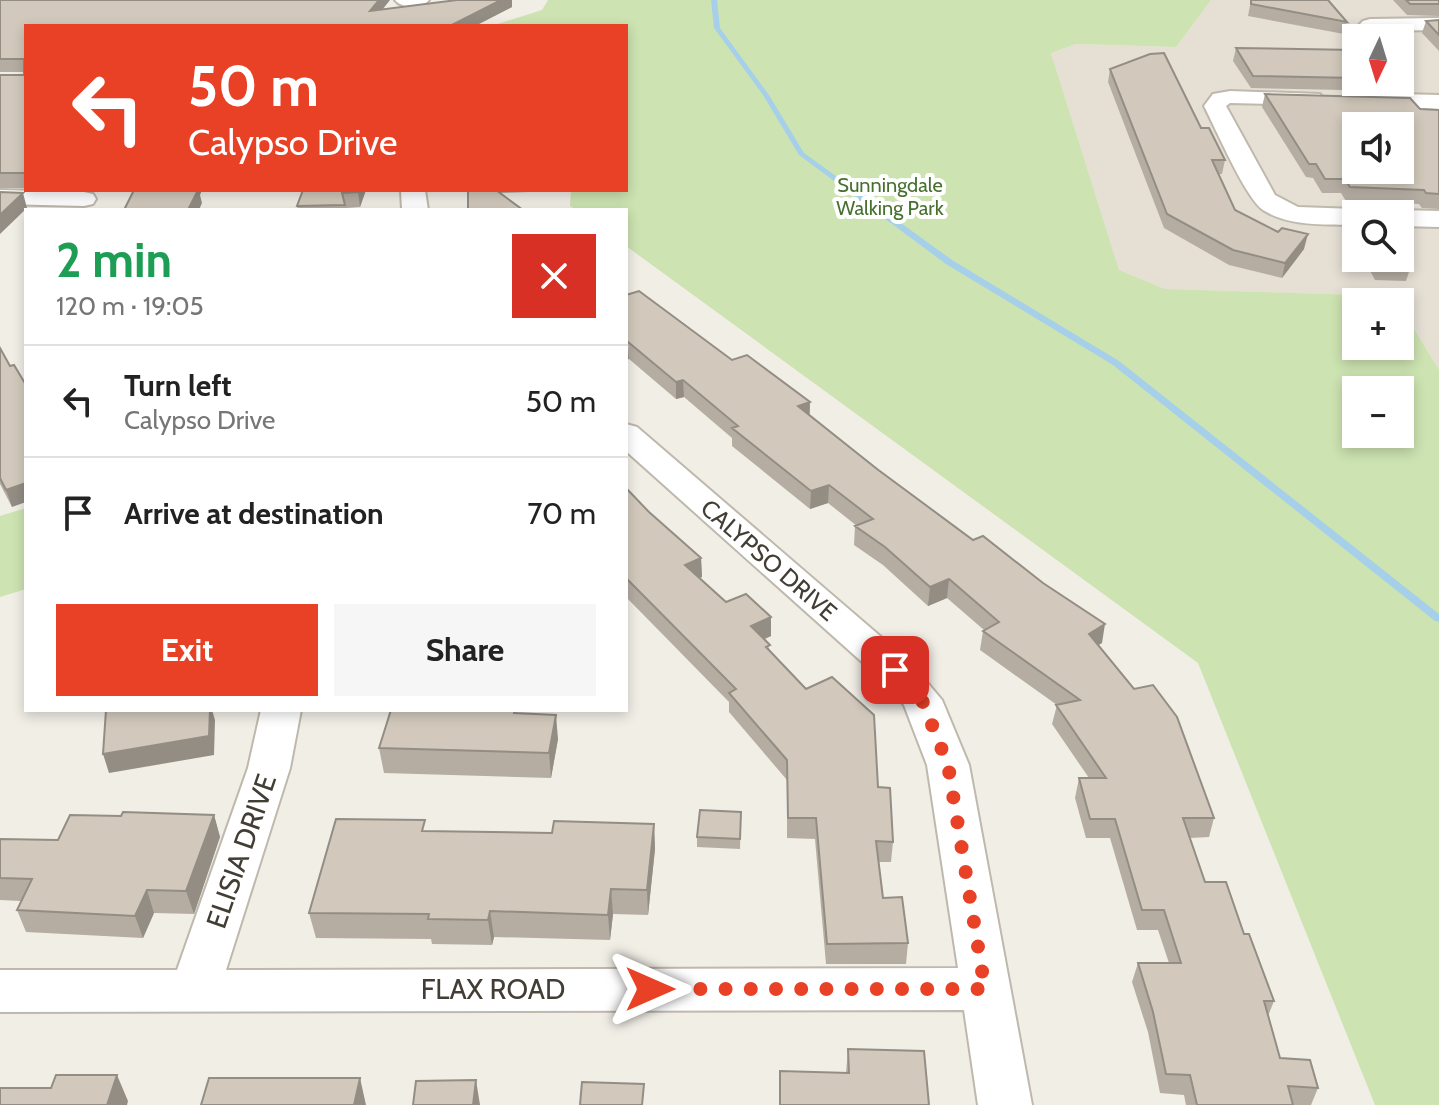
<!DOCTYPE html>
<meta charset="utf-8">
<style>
:root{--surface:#fff;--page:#f6f6f6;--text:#222;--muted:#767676;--line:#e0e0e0;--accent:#e94125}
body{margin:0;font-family:Cabin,sans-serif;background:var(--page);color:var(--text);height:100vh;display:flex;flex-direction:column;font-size:30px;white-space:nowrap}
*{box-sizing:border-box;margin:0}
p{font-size:26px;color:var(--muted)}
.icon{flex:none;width:44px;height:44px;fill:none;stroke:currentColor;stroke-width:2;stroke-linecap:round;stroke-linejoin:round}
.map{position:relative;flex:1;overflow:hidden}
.panel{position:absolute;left:24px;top:208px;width:604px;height:504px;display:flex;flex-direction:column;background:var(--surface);border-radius:0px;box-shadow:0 4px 12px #0003}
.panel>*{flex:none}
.top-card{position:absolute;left:24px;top:24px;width:604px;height:168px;border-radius:0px;box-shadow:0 4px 12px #0003;background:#e94125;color:#fff;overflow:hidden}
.needle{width:52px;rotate:184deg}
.fabs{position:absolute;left:1342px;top:24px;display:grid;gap:16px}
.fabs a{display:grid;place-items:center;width:72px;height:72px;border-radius:0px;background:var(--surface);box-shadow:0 4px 12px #0003;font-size:40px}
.pin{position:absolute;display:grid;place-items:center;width:68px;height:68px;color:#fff;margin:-34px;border-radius:16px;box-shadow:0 4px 12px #0006}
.me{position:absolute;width:88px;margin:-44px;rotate:90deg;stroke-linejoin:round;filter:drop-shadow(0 0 6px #0008)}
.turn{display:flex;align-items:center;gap:28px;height:168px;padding:0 32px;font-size:36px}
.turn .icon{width:104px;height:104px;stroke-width:2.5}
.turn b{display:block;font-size:56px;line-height:68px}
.round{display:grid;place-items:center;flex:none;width:84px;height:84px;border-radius:0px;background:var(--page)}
.summary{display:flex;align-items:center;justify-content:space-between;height:136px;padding:0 32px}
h1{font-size:48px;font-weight:700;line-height:60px;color:#1e9e55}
.action{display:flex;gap:16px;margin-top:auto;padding:16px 32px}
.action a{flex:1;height:92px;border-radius:0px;background:var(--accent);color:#fff;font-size:32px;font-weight:700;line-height:92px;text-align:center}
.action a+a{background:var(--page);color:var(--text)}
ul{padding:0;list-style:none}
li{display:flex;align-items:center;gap:24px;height:112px;padding:0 32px;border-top:2px solid var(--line)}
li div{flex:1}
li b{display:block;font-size:30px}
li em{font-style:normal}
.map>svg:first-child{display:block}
</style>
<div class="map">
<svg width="1439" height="1105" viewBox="0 0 1439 1105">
<rect width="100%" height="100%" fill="#f1eee6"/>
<path fill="#e5dfd4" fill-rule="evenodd" d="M1211,0H1439V370L1395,296L1165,289L1119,270L1051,53L1076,44L1176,47ZM1356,38H1400V82H1356ZM1356,126H1400V170H1356ZM1356,214H1400V258H1356Z"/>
<path fill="#cde3b1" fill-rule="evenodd" d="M548,0H1211L1176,47L1076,44L1051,53L1119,270L1165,289L1395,296L1398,302H1356V346H1400V305L1439,370V1105H1375L1198,663L626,246V210H576L570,206L571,190H626V26H491L542,10ZM1356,390H1400V434H1356Z
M26,508V589L0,597V516Z"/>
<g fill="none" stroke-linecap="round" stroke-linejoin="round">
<path fill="#a6cfea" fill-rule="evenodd" d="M711,0H717L720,28L769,95L804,153L952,260L1119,361L1439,614V622L1435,621L1113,365L946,264L799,155L763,95L714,28Z"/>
<g stroke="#bfb8ac" stroke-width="4">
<path id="street" d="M395,0H429C422,9 402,9 395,0Z
M1439,18V30L1375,31L1379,38H1359L1353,31L1363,21L1370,19Z
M1230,91L1320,94L1323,99L1312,105L1230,103L1226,106L1275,195L1298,207L1356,209L1367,214H1356V225C1326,224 1290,227 1263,210C1245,197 1216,129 1204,106L1213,94Z
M1363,93L1439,95V109L1355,105L1352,100Z
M0,190L84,192L93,194L96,199L93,204L84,206L0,204Z
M401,190H425L428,210H402Z
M1400,210L1439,211V227L1400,226V214H1390Z
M626,424L637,427L909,661L942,700L969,765L1032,1105H978L964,1010L0,1012V970H177L248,768L261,710H301L290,768L226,970L958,968L927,765L904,705L881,679L626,451Z"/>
</g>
<use href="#street" fill="#fff" fill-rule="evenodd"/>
</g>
<path fill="#b5ada2" d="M0,0L383,9L457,0H512V7L475,26H26V188H0V75H24V72H0Z
M1251,0L1347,22L1344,34L1248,16Z
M1393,0H1439V16L1407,15Z
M1439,20V51L1422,33L1426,21Z
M1236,48L1356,50V82H1393L1391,91L1251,88L1233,61Z
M1110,69L1201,128L1225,160L1222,174H1219L1235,210L1304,249L1282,278L1229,265L1164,228L1108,82Z
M1265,94L1420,109L1439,110V209L1422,208L1419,204L1346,201L1341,193H1322L1313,178L1306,177L1262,107Z
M303,190H366L360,207L346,208V210H298L297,206Z
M468,190H529V192L501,193Z
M1363,258H1400L1411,266L1406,281L1375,280Z
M626,295L732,360L810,402V416L1102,643L1098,645L1214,818L1209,837L1190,838L1205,882L1244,934L1274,1001L1268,1016L1280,1058L1318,1088L1311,1105H1186L1184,1095L1160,1093L1148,1032L1132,982L1138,963H1169L1158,930H1137L1110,838H1086L1075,798L1079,778H1089L1052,724L1057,705L980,650L983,631L984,630L947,598L928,606L883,565L854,545L855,526H857L828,503L810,509L732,446V438L684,397L676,399L629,359Z
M0,348L12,507L0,484Z
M626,488L649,512L701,558L702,577L699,578L726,602L771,636L765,639L770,651L878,787L893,842L891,862H878L883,898L908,943L906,964H826L815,839L787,838V780L729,712V702L626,597Z
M390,710H517L518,714L558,739L551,778L384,773L379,748Z
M741,812L740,849L697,847V837Z
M214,815L220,837L194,914L154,913L143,938L26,932L17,910L21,901L0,900V839L58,840L121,816Z
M654,824L655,849L648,915L613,914L610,940L494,937L492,945L432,944L431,939L316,938L309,913L427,832L552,833Z
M848,1049L929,1105H779L780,1071L846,1073Z"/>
<path fill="#938d84" d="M379,0H390L372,23L370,11Z
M501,0H512V7L475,26H450Z
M194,190H202L200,195L202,203L199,210H188Z
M359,190H366L360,207L358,192Z
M23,193L27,208L0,234V215Z
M1308,234L1304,249L1282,278L1285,263Z
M628,342L629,359L626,360V343Z
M683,380L684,397L676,399V382Z
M810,402L809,419L798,406Z
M26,483V502L12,507L6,490Z
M829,485L828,503L810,509L811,491Z
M701,558L702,577L685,584V565Z
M949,579L947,598L928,606L930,587Z
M771,617V636L750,645L751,626Z
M1105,624L1102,643L1085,653L1089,634Z
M210,710H212L215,720L214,755L109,773L103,754Z
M556,715L558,739L551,778L549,753Z
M214,815L220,837L194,914L186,891Z
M654,824L655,849L648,915L647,890Z
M611,889L613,914L610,940L608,915Z
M147,890L154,913L143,938L135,916Z
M490,911L494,937L492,945L488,920Z
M117,1075L128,1101L127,1105H107Z
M360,1078L366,1105H354Z
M476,1080L480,1105H473Z"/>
<path fill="#d2c9bc" stroke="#938d84" stroke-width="2" fill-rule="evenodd" d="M0,0H379L370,11L457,0H501L450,26H26V173H0V75H24V59H0Z
M1251,0H1328L1347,22L1251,4Z
M1406,0H1439V4H1410Z
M1439,20V35L1426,21Z
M1236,48L1356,50V78L1253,76Z
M1164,53L1201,128H1209L1225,160H1212L1235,210L1278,232L1282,228L1308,234L1285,263L1233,250L1167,214L1110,69L1150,54Z
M1265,94L1410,98L1420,109L1439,110V194L1426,193L1424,190L1350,187L1345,179H1325L1316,164H1309ZM1356,126H1400V170H1356Z
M134,190H198L188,210H124Z
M303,190H359L358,192L342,193L345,205L297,206Z
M468,190H496L523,210H468Z
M0,192L23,193L0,215Z
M1400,249L1411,266L1379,265L1375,258H1400Z
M639,291L732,360L747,355L810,402L798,406L877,469L973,540L983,536L1043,583L1105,624L1089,634L1134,689L1153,685L1177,717L1214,818H1183L1205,882H1226L1244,934H1249L1274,1001H1264L1280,1058L1310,1060L1318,1088L1288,1086L1293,1105H1197L1190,1075L1166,1074L1153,1012L1138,963H1181L1164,910H1142L1115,819H1090L1079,778H1106L1056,705L1080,700L983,631L999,622L949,579L930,587L885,547L855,526L873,519L829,485L811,491L732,428L738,426L683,380L676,382L628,342L626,343V295Z
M0,348L10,366L14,365L26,385V483L6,490L0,478Z
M626,488L649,512L701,558L685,565L726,602L746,594L771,617L751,626L770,645L766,647L806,689L832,677L874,715L878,787L890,788L893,842L876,841L883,898L902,897L908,943L827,944L816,818H788L787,760L729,693L736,689L626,578Z
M106,710H210L209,736L103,754Z
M391,710H515L514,713L556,715L549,753L379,748Z
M700,810L741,812L740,839L697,837Z
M123,812L214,815L186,891L147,890L135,916L17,910L32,879L0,878V839L58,840L70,815L121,816Z
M336,819L425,820L422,831L552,833L554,821L654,824L647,890L611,889L608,915L490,911L488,920L428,919L429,914L309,913Z
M848,1049L924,1051L929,1105H780V1071L849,1073Z
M56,1075H117L107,1105H0V1088H51Z
M209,1078H360L354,1105H201Z
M476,1080L473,1105H413L416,1081Z
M582,1082L644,1084L642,1105H580Z"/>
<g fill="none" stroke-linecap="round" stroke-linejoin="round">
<path stroke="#e94125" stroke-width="14" stroke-dasharray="0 25.2" d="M650,989H985L948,765L922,700L895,670"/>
</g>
<g text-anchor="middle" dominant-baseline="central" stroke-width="8" stroke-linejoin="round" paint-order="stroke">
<g font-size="20" fill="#47702e" stroke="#fff">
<text x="890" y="185">Sunningdale<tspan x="890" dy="23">Walking Park</tspan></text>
</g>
<g font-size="24" fill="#433e35" stroke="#fff">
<text transform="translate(769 560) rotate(41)">CALYPSO DRIVE</text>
</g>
<g font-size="28" fill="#433e35" stroke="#fff">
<text transform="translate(241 851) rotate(-71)">ELISIA DRIVE</text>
<text x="493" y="989">FLAX ROAD</text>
</g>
</g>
</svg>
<div class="fabs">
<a><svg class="needle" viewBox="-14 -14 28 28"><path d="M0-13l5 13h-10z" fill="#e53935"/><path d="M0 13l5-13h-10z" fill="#767676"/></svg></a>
<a><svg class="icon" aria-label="sound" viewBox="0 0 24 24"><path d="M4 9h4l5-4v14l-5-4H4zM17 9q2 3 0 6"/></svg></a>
<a><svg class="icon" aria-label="search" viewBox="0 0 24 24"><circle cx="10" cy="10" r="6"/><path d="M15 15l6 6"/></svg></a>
<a>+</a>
<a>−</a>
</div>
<div class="pin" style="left:895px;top:670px;background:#d93025"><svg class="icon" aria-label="arrive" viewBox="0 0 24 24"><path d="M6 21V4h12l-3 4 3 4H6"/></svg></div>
<svg class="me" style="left:650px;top:989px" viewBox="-20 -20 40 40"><path d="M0-17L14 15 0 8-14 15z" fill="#e94125" stroke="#fff" stroke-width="4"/></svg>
<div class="top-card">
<div class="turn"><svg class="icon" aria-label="left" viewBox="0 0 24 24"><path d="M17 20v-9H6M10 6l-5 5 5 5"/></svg><div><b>50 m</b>Calypso Drive</div></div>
</div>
<section class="panel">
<div class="summary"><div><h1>2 min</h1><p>120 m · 19:05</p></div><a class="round" style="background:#d93025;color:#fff"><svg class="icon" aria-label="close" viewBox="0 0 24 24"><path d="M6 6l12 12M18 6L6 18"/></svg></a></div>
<ul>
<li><svg class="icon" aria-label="left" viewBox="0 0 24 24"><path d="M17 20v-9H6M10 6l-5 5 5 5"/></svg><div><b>Turn left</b><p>Calypso Drive</p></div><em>50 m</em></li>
<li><svg class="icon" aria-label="arrive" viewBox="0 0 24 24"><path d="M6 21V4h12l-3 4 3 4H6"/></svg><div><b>Arrive at destination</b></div><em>70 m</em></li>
</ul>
<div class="action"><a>Exit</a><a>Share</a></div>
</section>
</div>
